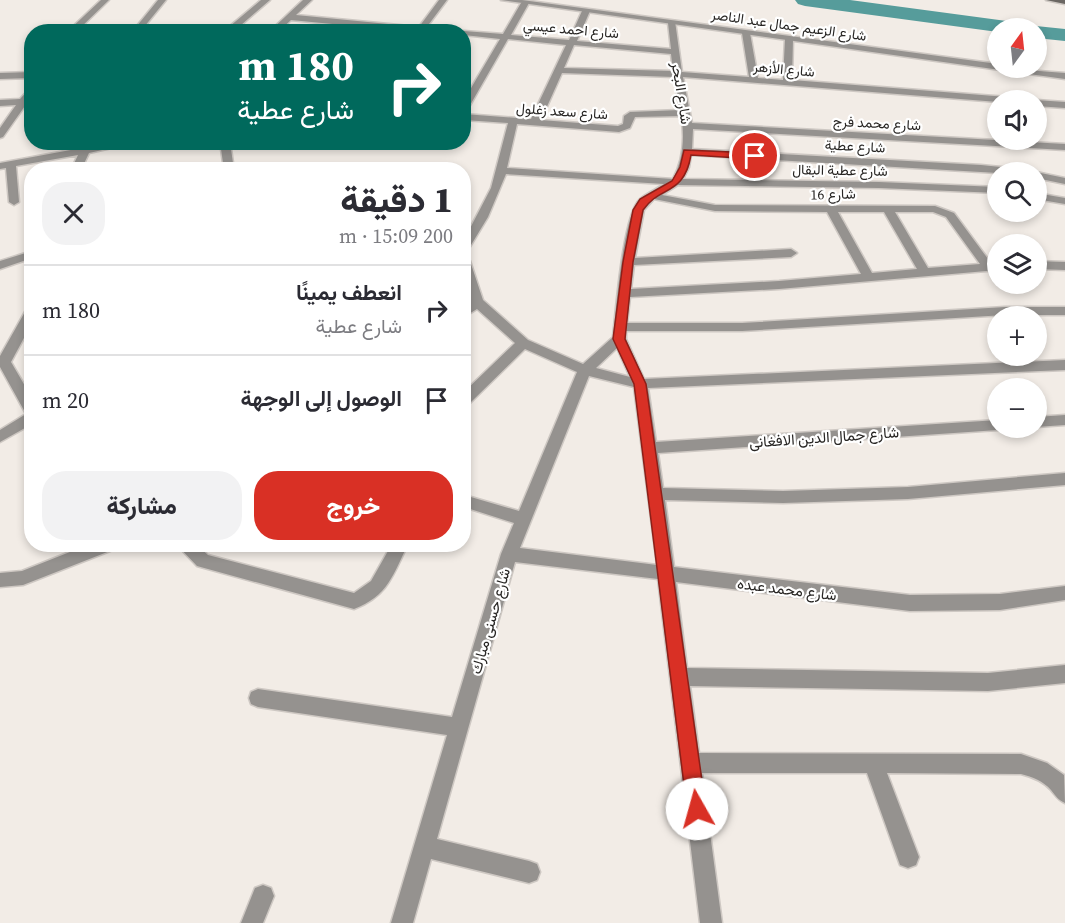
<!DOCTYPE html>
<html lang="ar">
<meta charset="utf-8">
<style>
:root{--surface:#fff;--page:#f2f2f3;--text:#2b2b33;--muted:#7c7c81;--line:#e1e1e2;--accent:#d93025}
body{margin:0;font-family:"Source Serif 4",Vazirmatn,serif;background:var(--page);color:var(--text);direction:rtl;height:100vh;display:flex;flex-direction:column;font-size:22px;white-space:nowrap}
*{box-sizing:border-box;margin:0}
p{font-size:20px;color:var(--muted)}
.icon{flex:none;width:33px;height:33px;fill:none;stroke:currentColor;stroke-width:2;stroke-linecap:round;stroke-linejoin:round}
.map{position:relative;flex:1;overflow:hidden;direction:ltr}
.side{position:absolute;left:24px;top:162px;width:447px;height:390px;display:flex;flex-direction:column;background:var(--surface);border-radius:24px;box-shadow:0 3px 9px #0003;direction:rtl}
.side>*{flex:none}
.top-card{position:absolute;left:24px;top:24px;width:447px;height:126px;border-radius:24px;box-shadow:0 3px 9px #0003;direction:rtl;background:#00695c;color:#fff;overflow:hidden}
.needle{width:39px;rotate:15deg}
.fabs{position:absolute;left:987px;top:18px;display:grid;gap:12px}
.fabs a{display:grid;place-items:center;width:60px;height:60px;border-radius:50%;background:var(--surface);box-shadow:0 3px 9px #0003;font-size:30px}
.pin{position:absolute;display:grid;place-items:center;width:51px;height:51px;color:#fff;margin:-26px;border:3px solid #fff;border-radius:50%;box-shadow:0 2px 6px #0007}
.me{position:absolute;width:66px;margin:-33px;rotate:353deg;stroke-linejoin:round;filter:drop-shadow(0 0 4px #0008)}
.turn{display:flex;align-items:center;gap:21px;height:126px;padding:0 18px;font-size:27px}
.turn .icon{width:78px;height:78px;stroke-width:2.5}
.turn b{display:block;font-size:42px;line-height:51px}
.round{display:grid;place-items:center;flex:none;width:63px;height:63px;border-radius:24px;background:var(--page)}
.summary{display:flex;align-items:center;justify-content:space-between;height:102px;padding:0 18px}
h1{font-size:36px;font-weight:800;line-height:45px}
.button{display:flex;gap:12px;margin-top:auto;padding:12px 18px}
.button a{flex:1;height:69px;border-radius:24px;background:var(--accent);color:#fff;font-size:24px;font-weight:800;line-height:69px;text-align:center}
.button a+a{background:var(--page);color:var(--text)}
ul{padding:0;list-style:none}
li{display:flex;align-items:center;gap:18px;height:90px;padding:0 18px;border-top:2px solid var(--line)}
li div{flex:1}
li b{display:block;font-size:22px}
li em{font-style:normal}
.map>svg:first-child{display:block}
</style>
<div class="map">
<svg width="1065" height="923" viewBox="0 0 1065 923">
<rect width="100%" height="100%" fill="#f2ece6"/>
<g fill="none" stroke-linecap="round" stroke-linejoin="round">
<path fill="#569c9b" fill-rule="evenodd" d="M795,0H850L1014,22L1021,24L1025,28H998V32L805,6L798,4Z
M1036,26L1065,29V41L1036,38V28H1028Z"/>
<g stroke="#cec8c3" stroke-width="3">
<path id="minor" d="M101,0H109L76,32H67Z
M158,0H166L140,32H132Z
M261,0H270L233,32H223Z
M303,0H312L296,15L419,27L439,0H447L426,28L451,32H415L291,20L278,32H269Z
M525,1L529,3L511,35L569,40L582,11L586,9L590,11L577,41L671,49L668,23L675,21L682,72L749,77L742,33L746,31L750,33L758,78L783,80L785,39L789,37L793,39L792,80L1007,97L1012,100L998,102L683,77L692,123L1065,144V150L693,129L692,149L981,165L1021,169L1026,172L998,173L691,155L689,167L683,179L879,182L998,187V193L879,188L678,185L662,195L715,205L935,206L954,213L991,263L998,262V270L779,289L630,297L627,323H742L1005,307H1065V315H1005L742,331H626V339L644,379L1065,360V370L648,388L656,442L998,420V428H1004L998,430L658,453L663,488L783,491L908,487L1065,473V485L908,499L783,503L665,500L674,567L910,595L1000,594L1065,586V600L1000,610L910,611L676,582L687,668L988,673L1065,665V683L988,691L690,686L699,753L1021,754L1047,763L1064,775L1065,803C1058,800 1056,796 1051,790C1043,781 1033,777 1021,774L887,773L919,857L916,865L908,868L900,865L867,773H702L722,923H700L658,579L515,562L437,839L529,861L537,864L540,872L537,880L529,883L431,859L413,923H391L447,735L258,707L251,704L249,698L251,692L258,689L452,717L501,554L514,523L464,507V495L519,511L577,372L525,349L469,404L464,405V392L515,343L477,309L464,317V307L470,301L464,278V258L470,261L483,300L528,340L583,364L613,337C616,311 623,214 640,199C647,193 657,189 664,184L506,174L488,217L468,250L464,251V240L491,188L508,123L464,120V114L531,119L566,45L508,39L469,107L464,110V100L500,39L464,35V32H461L464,31L503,34L521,3ZM574,45L671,54L673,71L564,68ZM562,73L674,77L680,110L630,112L624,116L623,124L618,126L541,120ZM681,116C685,137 683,160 673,179L507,168L517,124L619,132L630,128L635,117ZM654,199L715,211L827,212L861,274L779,281L631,289L634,265L791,257L797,253L791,249L635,258L644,210ZM838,212H884L917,269L872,273ZM895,212H933L946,217L980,264L928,268ZM617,348L630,377L596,368ZM589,376L634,387L657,565L520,548Z
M32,72V78L0,79V73Z
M32,86V96L3,137L0,138V128L16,105L0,106V100L20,99Z
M1035,100H1036L1065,102V108L1036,106Z
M114,142H138L89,153L81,170H71L78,155L16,166L19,202L14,205L9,202L6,168L0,169V163Z
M220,142H230L234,170H224Z
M1033,172H1036L1065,178V184L1036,178V172Z
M1036,193L1065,198V204L1036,199Z
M32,251V258L0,269V261Z
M1036,261L1065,262V270L1036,269Z
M32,306V323L11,362L32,398V424L0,442V430L26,414L0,367V356L26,310Z
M1065,415V425L1036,427V417Z
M90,544H117L115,549L23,585L0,587V573L22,571Z
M176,544H196L208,555L354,593L371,581L392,544H408C393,575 388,596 354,609L197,566Z
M263,885L271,888L274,896L263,923H241L255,888Z"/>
</g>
<g stroke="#cec8c3" stroke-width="3">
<path id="tertiary" d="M501,0H522L998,64V68L1065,73V79Z"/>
</g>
<g stroke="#cec8c3" stroke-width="3">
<path id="secondary" d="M1046,0H1065V4Z"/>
</g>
<use href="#minor" fill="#95928f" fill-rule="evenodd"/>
<use href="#tertiary" fill="#95928f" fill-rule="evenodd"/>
<use href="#secondary" fill="#6b6763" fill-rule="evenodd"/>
</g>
<path fill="#d93025" stroke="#8d1f18" stroke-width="1.5" d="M684,150L755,153L759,156L755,159L691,155C684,196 660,185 643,210L633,262L625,339L646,384L706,809L703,815L697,818L690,815L687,809L634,384L613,339L623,262L633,210L640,199L672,181L680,167Z"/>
<g text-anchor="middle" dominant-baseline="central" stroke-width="4.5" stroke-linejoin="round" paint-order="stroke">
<g font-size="14" fill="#282624" stroke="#fff">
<text transform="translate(789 25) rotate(8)">شارع الزعيم جمال عبد الناصر</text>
<text transform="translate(571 29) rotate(5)">شارع احمد عيسي</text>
<text transform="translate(784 69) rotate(5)">شارع الأزهر</text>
<text transform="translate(562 111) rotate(4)">شارع سعد زغلول</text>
<text transform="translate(877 123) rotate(3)">شارع محمد فرج</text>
<text transform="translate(855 146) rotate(3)">شارع عطية</text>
<text transform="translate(840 170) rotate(1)">شارع عطية البقال</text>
<text transform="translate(833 194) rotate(-1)">شارع 16</text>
</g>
<g font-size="15" fill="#282624" stroke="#fff">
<text transform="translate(682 93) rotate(81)">شارع البحر</text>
<text transform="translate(824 437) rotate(-4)">شارع جمال الدين الافغانى</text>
<text transform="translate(787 589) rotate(7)">شارع محمد عبده</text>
<text transform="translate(490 621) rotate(-74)">شارع حسنى مبارك</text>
</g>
</g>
</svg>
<div class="fabs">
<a><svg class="needle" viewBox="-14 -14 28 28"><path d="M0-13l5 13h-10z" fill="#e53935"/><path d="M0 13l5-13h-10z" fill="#7c7c81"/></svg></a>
<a><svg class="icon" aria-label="sound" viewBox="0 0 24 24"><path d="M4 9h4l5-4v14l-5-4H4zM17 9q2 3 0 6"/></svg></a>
<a><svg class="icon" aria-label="search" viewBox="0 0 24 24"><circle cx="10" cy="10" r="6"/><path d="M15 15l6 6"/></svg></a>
<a><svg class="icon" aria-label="layers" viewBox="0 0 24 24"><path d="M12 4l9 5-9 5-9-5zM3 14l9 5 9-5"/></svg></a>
<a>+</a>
<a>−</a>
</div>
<div class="pin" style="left:755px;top:156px;background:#d93025"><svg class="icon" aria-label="arrive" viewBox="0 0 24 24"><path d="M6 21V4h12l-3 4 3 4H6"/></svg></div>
<svg class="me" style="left:697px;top:809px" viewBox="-20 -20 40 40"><circle r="19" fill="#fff"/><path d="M0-13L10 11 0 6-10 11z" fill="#d93025"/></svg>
<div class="top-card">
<div class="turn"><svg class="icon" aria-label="right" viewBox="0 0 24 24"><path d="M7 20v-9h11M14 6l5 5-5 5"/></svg><div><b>180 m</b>شارع عطية</div></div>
</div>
<section class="side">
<div class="summary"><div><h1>1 دقيقة</h1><p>200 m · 15:09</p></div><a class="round"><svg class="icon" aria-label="close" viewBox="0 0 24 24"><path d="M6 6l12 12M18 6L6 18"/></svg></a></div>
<ul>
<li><svg class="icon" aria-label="right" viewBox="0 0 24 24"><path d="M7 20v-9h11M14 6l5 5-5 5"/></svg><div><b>انعطف يمينًا</b><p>شارع عطية</p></div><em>180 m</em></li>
<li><svg class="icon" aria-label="arrive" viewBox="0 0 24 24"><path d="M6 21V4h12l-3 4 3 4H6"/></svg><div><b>الوصول إلى الوجهة</b></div><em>20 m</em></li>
</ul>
<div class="button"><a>خروج</a><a>مشاركة</a></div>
</section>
</div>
